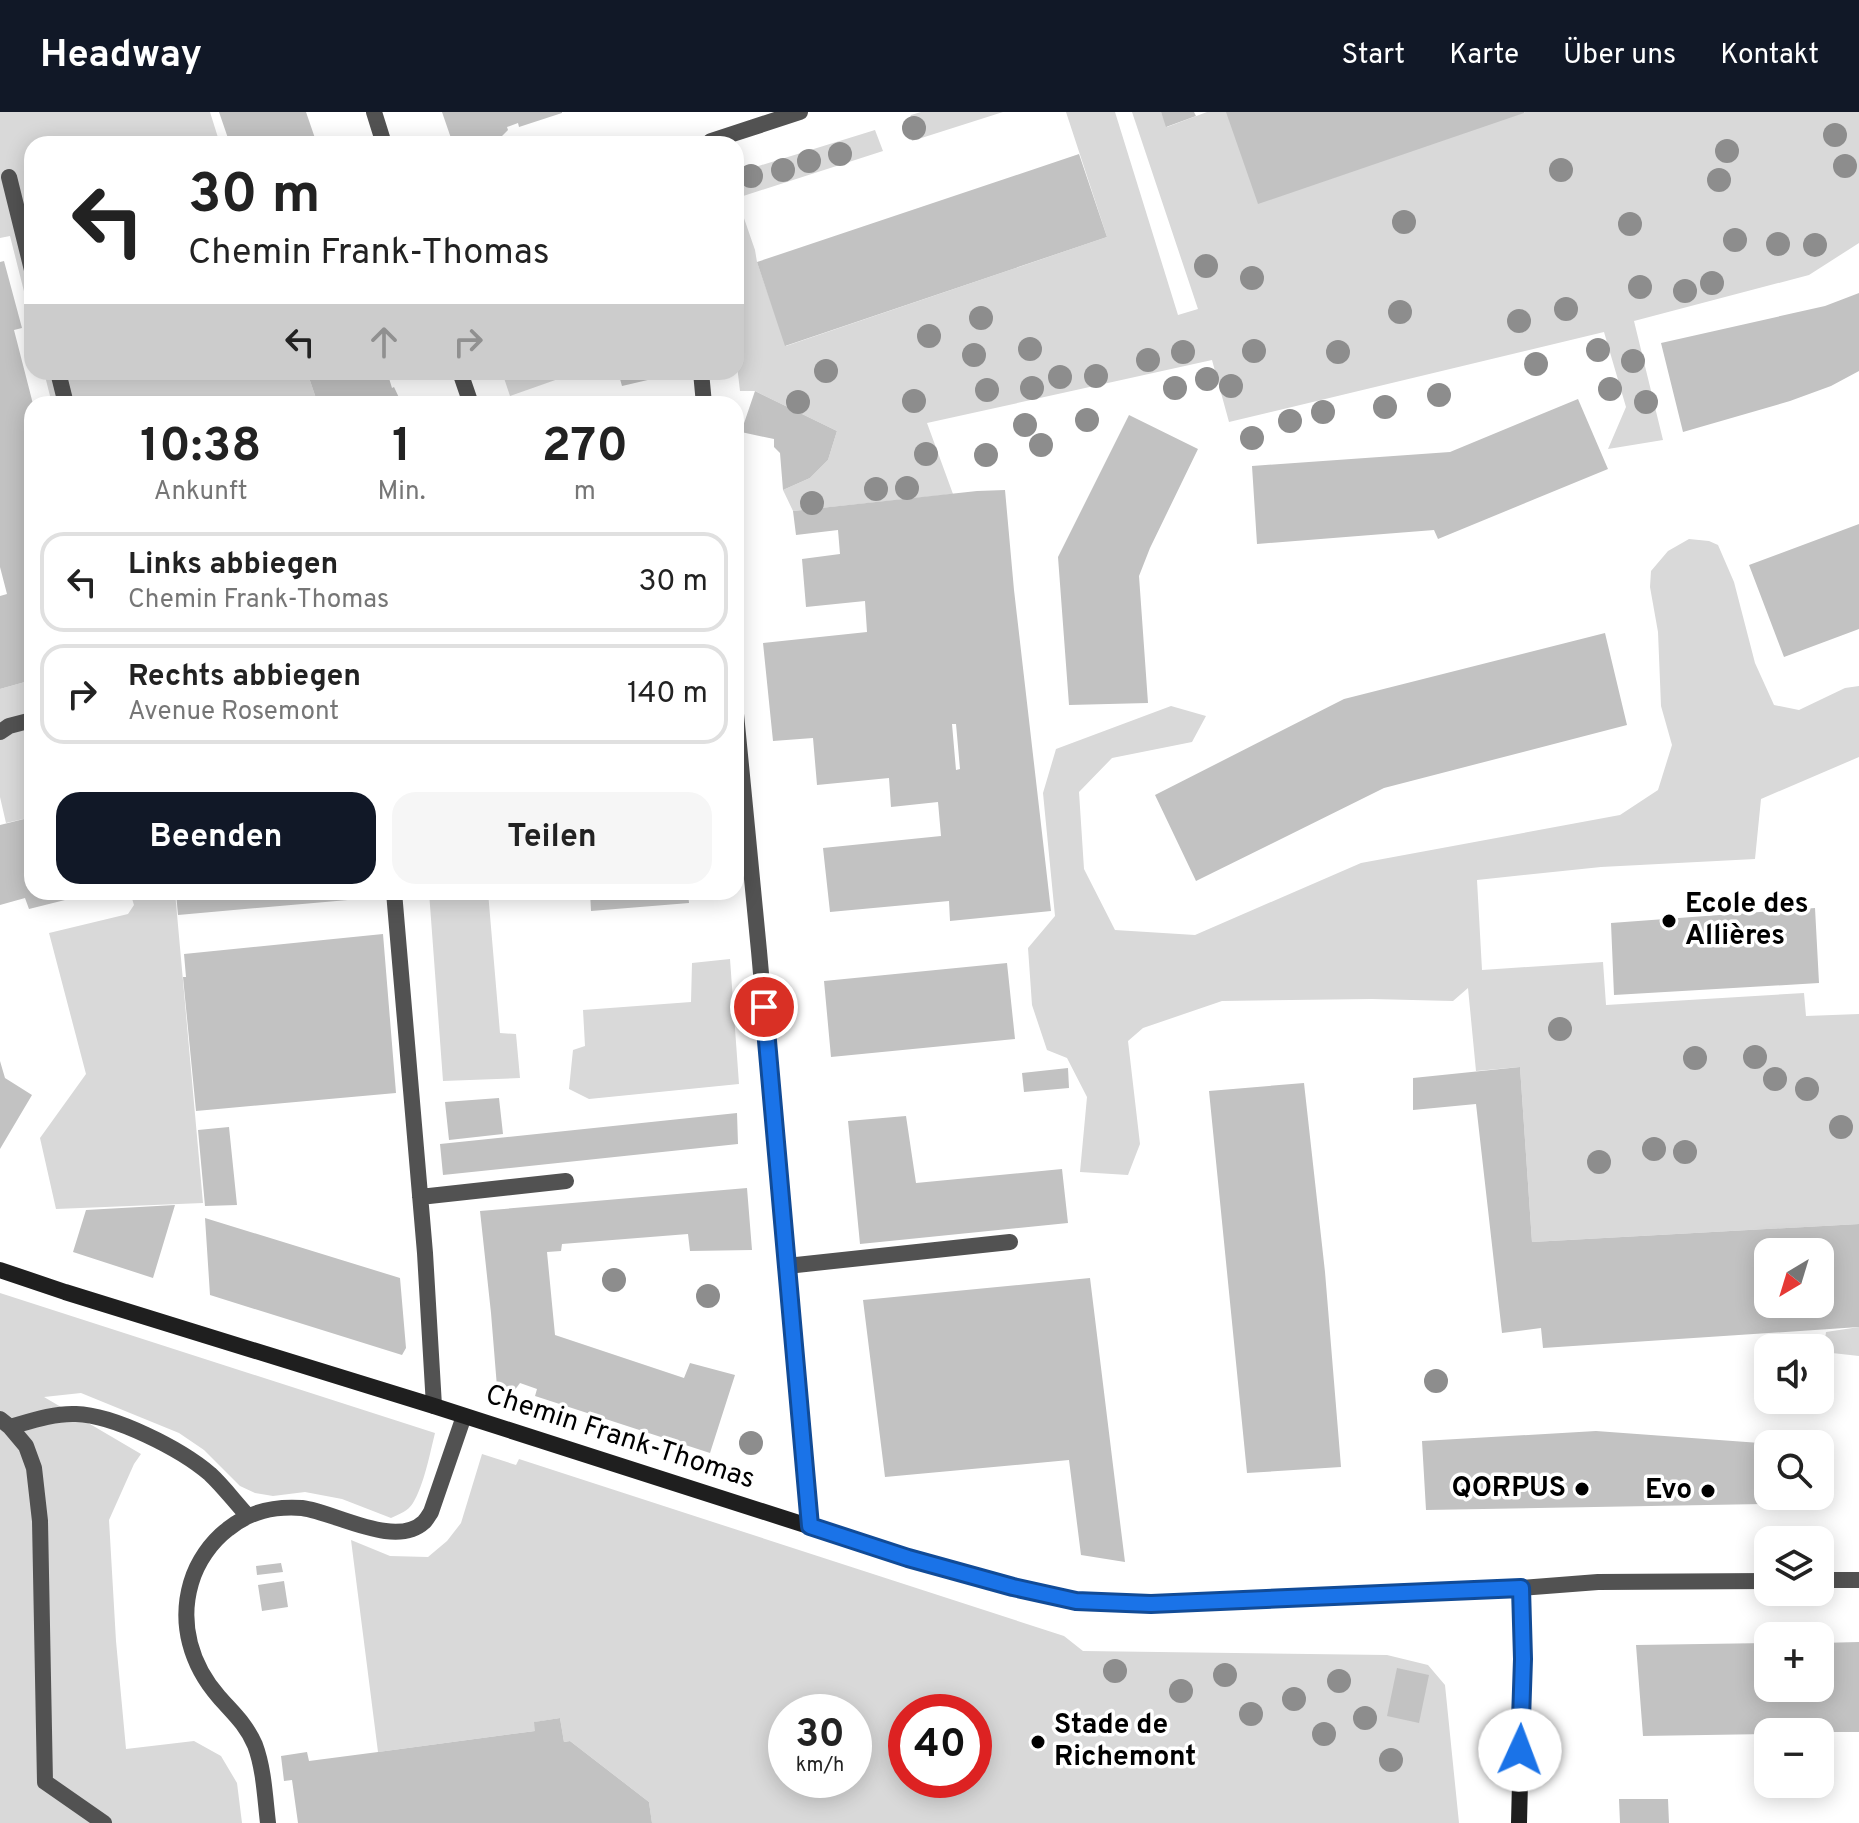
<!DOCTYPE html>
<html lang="de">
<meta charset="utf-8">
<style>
:root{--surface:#fff;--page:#f6f6f6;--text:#222;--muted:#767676;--line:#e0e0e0;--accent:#111827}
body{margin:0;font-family:Overpass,sans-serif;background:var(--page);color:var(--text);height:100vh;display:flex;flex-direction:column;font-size:30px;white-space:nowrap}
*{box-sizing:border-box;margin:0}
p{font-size:26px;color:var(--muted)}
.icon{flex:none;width:44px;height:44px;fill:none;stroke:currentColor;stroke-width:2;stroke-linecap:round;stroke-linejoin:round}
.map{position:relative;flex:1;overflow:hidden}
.drawer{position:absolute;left:24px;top:284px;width:720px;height:504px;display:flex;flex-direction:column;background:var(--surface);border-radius:24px;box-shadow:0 4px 20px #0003}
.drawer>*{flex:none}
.top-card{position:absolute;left:24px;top:24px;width:720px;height:244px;border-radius:24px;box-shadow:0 4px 20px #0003;background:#fff;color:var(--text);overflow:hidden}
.needle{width:52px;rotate:218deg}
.tools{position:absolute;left:1754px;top:1126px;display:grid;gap:16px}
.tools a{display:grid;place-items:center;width:80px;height:80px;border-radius:16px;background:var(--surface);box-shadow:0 4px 20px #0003;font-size:40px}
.speed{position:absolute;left:768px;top:1582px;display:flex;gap:16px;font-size:40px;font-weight:700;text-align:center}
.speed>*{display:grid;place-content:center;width:104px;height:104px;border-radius:50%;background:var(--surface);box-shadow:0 4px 20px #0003;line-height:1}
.speed small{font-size:20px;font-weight:400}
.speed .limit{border:12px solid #d22;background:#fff;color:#111}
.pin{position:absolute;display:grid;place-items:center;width:68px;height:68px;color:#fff;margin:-34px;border:4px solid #fff;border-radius:50%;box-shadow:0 2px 8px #0007}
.me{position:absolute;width:88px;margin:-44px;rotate:2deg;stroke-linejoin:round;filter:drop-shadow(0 0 6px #0008)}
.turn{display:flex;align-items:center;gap:28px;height:168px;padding:0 32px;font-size:36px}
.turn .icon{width:104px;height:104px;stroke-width:2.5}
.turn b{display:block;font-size:56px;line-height:68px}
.lanes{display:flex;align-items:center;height:76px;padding:0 32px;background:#0003;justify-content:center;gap:40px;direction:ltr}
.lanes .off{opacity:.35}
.eta{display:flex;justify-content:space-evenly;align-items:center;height:136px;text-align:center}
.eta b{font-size:48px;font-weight:700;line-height:56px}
.primary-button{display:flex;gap:16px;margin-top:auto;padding:16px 32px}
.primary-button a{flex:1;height:92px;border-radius:24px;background:var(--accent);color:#fff;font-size:32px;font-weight:700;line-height:92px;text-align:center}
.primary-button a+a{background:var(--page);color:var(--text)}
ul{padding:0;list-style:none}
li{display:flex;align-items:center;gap:24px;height:100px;margin:0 16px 12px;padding:0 16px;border:4px solid var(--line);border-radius:24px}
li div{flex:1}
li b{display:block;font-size:30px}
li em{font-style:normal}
header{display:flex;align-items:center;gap:48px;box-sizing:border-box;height:112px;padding:0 40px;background:var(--accent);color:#fff}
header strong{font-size:38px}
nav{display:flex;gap:44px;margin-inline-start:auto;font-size:28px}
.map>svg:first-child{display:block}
</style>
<header>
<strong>Headway</strong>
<nav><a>Start</a><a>Karte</a><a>Über uns</a><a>Kontakt</a></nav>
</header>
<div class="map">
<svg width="1859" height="1711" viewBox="0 0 1859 1711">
<rect width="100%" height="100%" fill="#fff"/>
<path fill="#d9d9d9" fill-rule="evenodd" d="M0,0H210L220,32H32V211L10,124L0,126Z
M921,0H1003L912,29L907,12L911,3Z
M1066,0H1115L1178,203L1198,197L1132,0H1161L1167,15L1207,0H1226L1462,21L1525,0H1859V131L1809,163L1634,209L1663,328L1608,337L1626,295L1604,220L1229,310L1212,248L927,311L953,382L793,399L783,378L810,366L828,348L837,319L755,279H740L736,245V61L875,18L883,39L737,86L755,138L757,150L786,234L1107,125Z
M44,260H307L318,292H52Z
M502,260H578L510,284Z
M1689,427L1709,429L1718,433L1734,470L1755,551L1774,593L1799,598L1845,576L1859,574V645L1761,687L1755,747L1601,755L1477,768L1482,858L1603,850L1606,893L1804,881L1806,904L1859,902V1112L1532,1130L1520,955L1476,959L1468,876L1453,889L1372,887L1222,889L1143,916L1128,929L1140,1032L1128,1063L1080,1060L1087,985L1067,946L1047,938L1032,893L1028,836L1055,804L1043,681L1056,637L1171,594L1206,604L1192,630L1112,646L1079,680L1084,757L1115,818L1195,823L1361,751L1620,703L1658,678L1672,633L1661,594L1658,520L1650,475L1651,459L1668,439Z
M32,568V705L6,711L0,685V577Z
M130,780H175L203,1091L56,1097L40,1026L86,962L49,821L128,802L134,793Z
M429,780H488L500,921L516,922L520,966L443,969Z
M730,847L739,972L589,987L569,977L573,938L585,934L583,898L691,890L692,851Z
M0,1181L435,1321C430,1341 424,1373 413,1391C408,1399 400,1402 391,1406L342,1387L305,1380L273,1384L255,1381L240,1374L204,1338L179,1321L81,1281L44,1285L141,1342L134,1352L109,1408L116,1529L126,1637L194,1629L221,1644L237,1671L242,1711H0Z
M1859,1215V1244L1823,1240L1826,1220Z
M482,1342L516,1353L519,1347L1064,1524L1083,1539L1387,1543L1428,1553L1445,1573L1459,1711H652L649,1690L570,1629L564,1630L560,1606L535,1610V1619L378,1640L351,1428L390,1444L428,1445L447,1429L461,1411ZM786,1600H854V1668H786ZM906,1600H974V1668H906Z"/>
<path fill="#c2c2c2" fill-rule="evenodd" d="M219,0H306L317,32H230Z
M442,0H562V1L519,15L518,11L507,15L508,18L501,25L488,32H453Z
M1161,0H1194L1196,4L1166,15Z
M1226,0H1524V1L1258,92Z
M1079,42L1107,125L785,234L757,150Z
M4,149L22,216L14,218L33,292L32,568L0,577V484L7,482L0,455V150Z
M1859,181V259L1831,274L1790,289L1683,320L1661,231L1825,194Z
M307,260H394L388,263L392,276L394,275L402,292H318Z
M618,260H650L652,267L622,274Z
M755,279L837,319L828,348L810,366L783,378L780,341L774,335V327L741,320Z
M1578,287L1608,357L1438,427L1434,418L1257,432L1252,354L1450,340Z
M1129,303L1198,337L1150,436L1139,464L1148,591L1069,593L1058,445Z
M1005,378L1014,478L1051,799L950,809L949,789L830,800L823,736L941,724L938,690L891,695L889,666L817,673L813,626L773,629L763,531L867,520L865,489L806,495L802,447L840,442L838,418L796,423L793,399L977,379ZM952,612H956L960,657L956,658Z
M1859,412V517L1784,545L1749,453Z
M1605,521L1627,613L1384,676L1196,769L1155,683L1344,587Z
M32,705V780L93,781L29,797L25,786L0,793V713Z
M176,780H382V785L178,803Z
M590,780H688L689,791L591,799Z
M1815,796L1819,871L1614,883L1611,811Z
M383,822L396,981L196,999L183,865H186L184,842Z
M1007,851L1015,927L831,945L824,869Z
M0,949L5,966L32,983L0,1037Z
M1520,955L1532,1130L1859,1112V1215L1543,1236L1541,1216L1502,1221L1476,992L1413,998V966ZM1768,1140H1820V1192H1768Z
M1068,956L1069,976L1024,980L1022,961Z
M1304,971L1325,1160L1341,1355L1247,1361L1209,979Z
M499,986L503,1022L449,1028L445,990Z
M737,1001L738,1032L443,1063L440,1032Z
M906,1004L916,1071L1062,1057L1068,1111L860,1132L848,1009Z
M229,1015L237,1093L205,1094L198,1018Z
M747,1076L752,1138L690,1139L688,1122L562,1132L561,1139L547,1140L555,1223L684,1266L690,1251L735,1263L710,1341L535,1284L537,1277L520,1271L514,1279L497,1275L491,1201L480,1099Z
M175,1093L153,1166L73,1140L86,1098Z
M205,1106L400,1166L406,1236L402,1243L210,1183Z
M1090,1166L1118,1394L1125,1450L1081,1443L1069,1348L885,1365L863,1188Z
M1596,1319L1760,1331L1763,1392L1426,1398L1422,1329Z
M281,1451L283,1460L257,1463L256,1454Z
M284,1469L288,1495L262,1499L258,1473Z
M1859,1530V1620H1768V1622L1643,1624L1636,1533L1768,1531V1576H1820V1531Z
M1397,1556L1429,1563L1419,1611L1387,1604Z
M560,1606L564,1630L570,1629L649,1690L652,1711H298L292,1668L284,1669L281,1644L307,1640L309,1649L378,1640L535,1619L534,1610Z
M1619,1687H1668L1669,1711H1620Z"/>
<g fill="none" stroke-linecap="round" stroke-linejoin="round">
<path stroke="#525252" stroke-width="16" d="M394,780L425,1141L434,1294
M420,1085L566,1069
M787,1154L1010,1130
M0,1307L10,1315L26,1334L34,1356L40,1409L45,1670L104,1711
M10,1315C31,1309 54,1301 76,1302C114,1303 181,1337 210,1362C223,1374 235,1390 247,1403
M268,1711C265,1686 264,1657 255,1633C246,1612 233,1601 219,1585C191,1553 179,1512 191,1471C197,1450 211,1430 228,1417C250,1399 274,1394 302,1396C335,1400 395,1437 424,1410C427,1407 429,1403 431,1400L464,1304"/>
<path stroke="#525252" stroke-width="16" d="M374,0L384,32
M708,32L711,29L800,0
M9,65L32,158
M58,260L66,292
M460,260L471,292
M701,260L704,292
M736,602L759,839L810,1414
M0,620L9,614L32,608
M1820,1468H1859
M1521,1476L1598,1470L1768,1469"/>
<path stroke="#1f1f1f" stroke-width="16" d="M0,1158L65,1180L434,1294L908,1446L1013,1475L1076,1489L1151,1492L1521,1476L1523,1547L1519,1711"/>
</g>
<g fill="#8d8d8d">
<circle cx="914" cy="16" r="12"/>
<circle cx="1835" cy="23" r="12"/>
<circle cx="1727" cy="39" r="12"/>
<circle cx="840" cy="42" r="12"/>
<circle cx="809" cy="49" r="12"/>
<circle cx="1845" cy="54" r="12"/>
<circle cx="783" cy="58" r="12"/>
<circle cx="1561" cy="58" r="12"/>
<circle cx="751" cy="64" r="12"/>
<circle cx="1719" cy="68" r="12"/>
<circle cx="1404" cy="110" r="12"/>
<circle cx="1630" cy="112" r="12"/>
<circle cx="1735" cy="128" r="12"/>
<circle cx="1778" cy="132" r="12"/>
<circle cx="1815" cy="133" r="12"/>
<circle cx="1206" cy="154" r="12"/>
<circle cx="1252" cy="166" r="12"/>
<circle cx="1712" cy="171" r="12"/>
<circle cx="1640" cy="175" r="12"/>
<circle cx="1685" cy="179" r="12"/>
<circle cx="1566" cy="197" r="12"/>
<circle cx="1400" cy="200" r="12"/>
<circle cx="981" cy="206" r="12"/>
<circle cx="1519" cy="209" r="12"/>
<circle cx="929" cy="224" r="12"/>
<circle cx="1030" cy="237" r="12"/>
<circle cx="1598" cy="238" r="12"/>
<circle cx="1254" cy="239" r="12"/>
<circle cx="1183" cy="240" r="12"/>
<circle cx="1338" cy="240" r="12"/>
<circle cx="974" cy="243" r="12"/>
<circle cx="1148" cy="248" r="12"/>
<circle cx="1633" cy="249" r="12"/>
<circle cx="1536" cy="252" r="12"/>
<circle cx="826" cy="259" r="12"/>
<circle cx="1096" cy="264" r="12"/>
<circle cx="1060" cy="265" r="12"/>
<circle cx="1207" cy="267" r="12"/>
<circle cx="1231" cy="274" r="12"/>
<circle cx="1032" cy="276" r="12"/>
<circle cx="1175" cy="276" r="12"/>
<circle cx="1610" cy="277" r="12"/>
<circle cx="987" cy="278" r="12"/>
<circle cx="1439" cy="283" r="12"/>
<circle cx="914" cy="289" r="12"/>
<circle cx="798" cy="290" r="12"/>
<circle cx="1646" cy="290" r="12"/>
<circle cx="1385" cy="295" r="12"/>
<circle cx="1323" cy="300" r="12"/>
<circle cx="1087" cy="308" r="12"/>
<circle cx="1290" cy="309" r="12"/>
<circle cx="1025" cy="313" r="12"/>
<circle cx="1252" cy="326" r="12"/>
<circle cx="1041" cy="333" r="12"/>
<circle cx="926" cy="342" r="12"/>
<circle cx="986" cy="343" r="12"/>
<circle cx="907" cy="376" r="12"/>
<circle cx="876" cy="377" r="12"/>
<circle cx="812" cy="391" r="12"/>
<circle cx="1560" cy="917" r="12"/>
<circle cx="1755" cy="945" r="12"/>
<circle cx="1695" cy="946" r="12"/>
<circle cx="1775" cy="967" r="12"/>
<circle cx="1807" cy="977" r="12"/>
<circle cx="1841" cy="1015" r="12"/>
<circle cx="1654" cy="1037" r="12"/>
<circle cx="1685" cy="1040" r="12"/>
<circle cx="1599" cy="1050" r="12"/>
<circle cx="614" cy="1168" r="12"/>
<circle cx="708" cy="1184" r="12"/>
<circle cx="1436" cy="1269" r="12"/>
<circle cx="751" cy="1331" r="12"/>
<circle cx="1115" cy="1559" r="12"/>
<circle cx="1225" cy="1563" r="12"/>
<circle cx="1339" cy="1569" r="12"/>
<circle cx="1181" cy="1579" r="12"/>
<circle cx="1294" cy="1587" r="12"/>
<circle cx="1251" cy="1602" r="12"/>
<circle cx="1365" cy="1606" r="12"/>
<circle cx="1324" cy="1622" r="12"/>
<circle cx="1391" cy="1648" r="12"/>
</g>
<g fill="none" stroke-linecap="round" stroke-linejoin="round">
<g stroke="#114b97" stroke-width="20">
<path id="route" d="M764,895L810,1414L908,1446L1013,1475L1076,1489L1151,1492L1521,1476L1523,1547L1520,1638"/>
</g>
<use href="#route" stroke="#1a73e8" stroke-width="14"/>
</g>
<g fill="#000" stroke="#fff" stroke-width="3">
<circle cx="1669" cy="809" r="8"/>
<circle cx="1582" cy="1377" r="8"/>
<circle cx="1708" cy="1379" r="8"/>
<circle cx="1038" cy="1630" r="8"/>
</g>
<g text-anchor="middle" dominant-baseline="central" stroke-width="7" stroke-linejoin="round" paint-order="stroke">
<g font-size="28" font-weight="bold" fill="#000" stroke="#fff" text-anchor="start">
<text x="1685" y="793">Ecole des<tspan x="1685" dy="32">Allières</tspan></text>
<text x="1566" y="1377" text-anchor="end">QORPUS</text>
<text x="1692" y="1379" text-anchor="end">Evo</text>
<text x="1054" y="1614">Stade de<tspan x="1054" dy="32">Richemont</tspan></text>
</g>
<g font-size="28" fill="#000" stroke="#fff">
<text transform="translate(620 1326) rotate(18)">Chemin Frank-Thomas</text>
</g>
</g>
</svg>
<div class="tools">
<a><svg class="needle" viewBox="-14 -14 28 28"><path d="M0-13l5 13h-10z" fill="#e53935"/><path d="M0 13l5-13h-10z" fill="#767676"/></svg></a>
<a><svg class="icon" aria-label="sound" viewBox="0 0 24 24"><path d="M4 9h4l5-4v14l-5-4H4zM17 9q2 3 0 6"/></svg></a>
<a><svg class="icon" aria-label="search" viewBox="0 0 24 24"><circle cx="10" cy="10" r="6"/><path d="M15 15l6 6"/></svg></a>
<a><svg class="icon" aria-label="layers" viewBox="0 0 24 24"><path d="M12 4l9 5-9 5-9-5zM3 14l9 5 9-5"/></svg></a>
<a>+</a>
<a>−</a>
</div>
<div class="speed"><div>30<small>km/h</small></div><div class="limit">40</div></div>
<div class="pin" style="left:764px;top:895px;background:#d93025"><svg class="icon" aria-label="arrive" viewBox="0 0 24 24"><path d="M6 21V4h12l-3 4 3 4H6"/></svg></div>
<svg class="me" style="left:1520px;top:1638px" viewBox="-20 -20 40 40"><circle r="19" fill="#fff"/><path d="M0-13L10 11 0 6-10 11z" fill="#1a73e8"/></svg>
<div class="top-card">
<div class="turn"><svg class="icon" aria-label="left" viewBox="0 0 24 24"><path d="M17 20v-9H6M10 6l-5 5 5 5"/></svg><div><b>30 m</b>Chemin Frank-Thomas</div></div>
<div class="lanes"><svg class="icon" aria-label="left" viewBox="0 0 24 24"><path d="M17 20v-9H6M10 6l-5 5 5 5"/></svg><svg class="icon off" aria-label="ahead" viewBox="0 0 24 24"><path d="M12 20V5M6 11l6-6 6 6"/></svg><svg class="icon off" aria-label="right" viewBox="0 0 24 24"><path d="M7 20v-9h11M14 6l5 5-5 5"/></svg></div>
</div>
<section class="drawer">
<div class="eta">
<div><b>10:38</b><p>Ankunft</p></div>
<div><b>1</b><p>Min.</p></div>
<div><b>270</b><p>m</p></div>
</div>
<ul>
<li><svg class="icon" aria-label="left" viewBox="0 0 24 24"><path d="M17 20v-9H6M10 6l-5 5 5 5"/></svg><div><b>Links abbiegen</b><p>Chemin Frank-Thomas</p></div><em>30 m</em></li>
<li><svg class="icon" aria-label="right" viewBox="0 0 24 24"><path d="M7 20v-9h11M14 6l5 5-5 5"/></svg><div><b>Rechts abbiegen</b><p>Avenue Rosemont</p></div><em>140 m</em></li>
</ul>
<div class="primary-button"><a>Beenden</a><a>Teilen</a></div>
</section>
</div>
